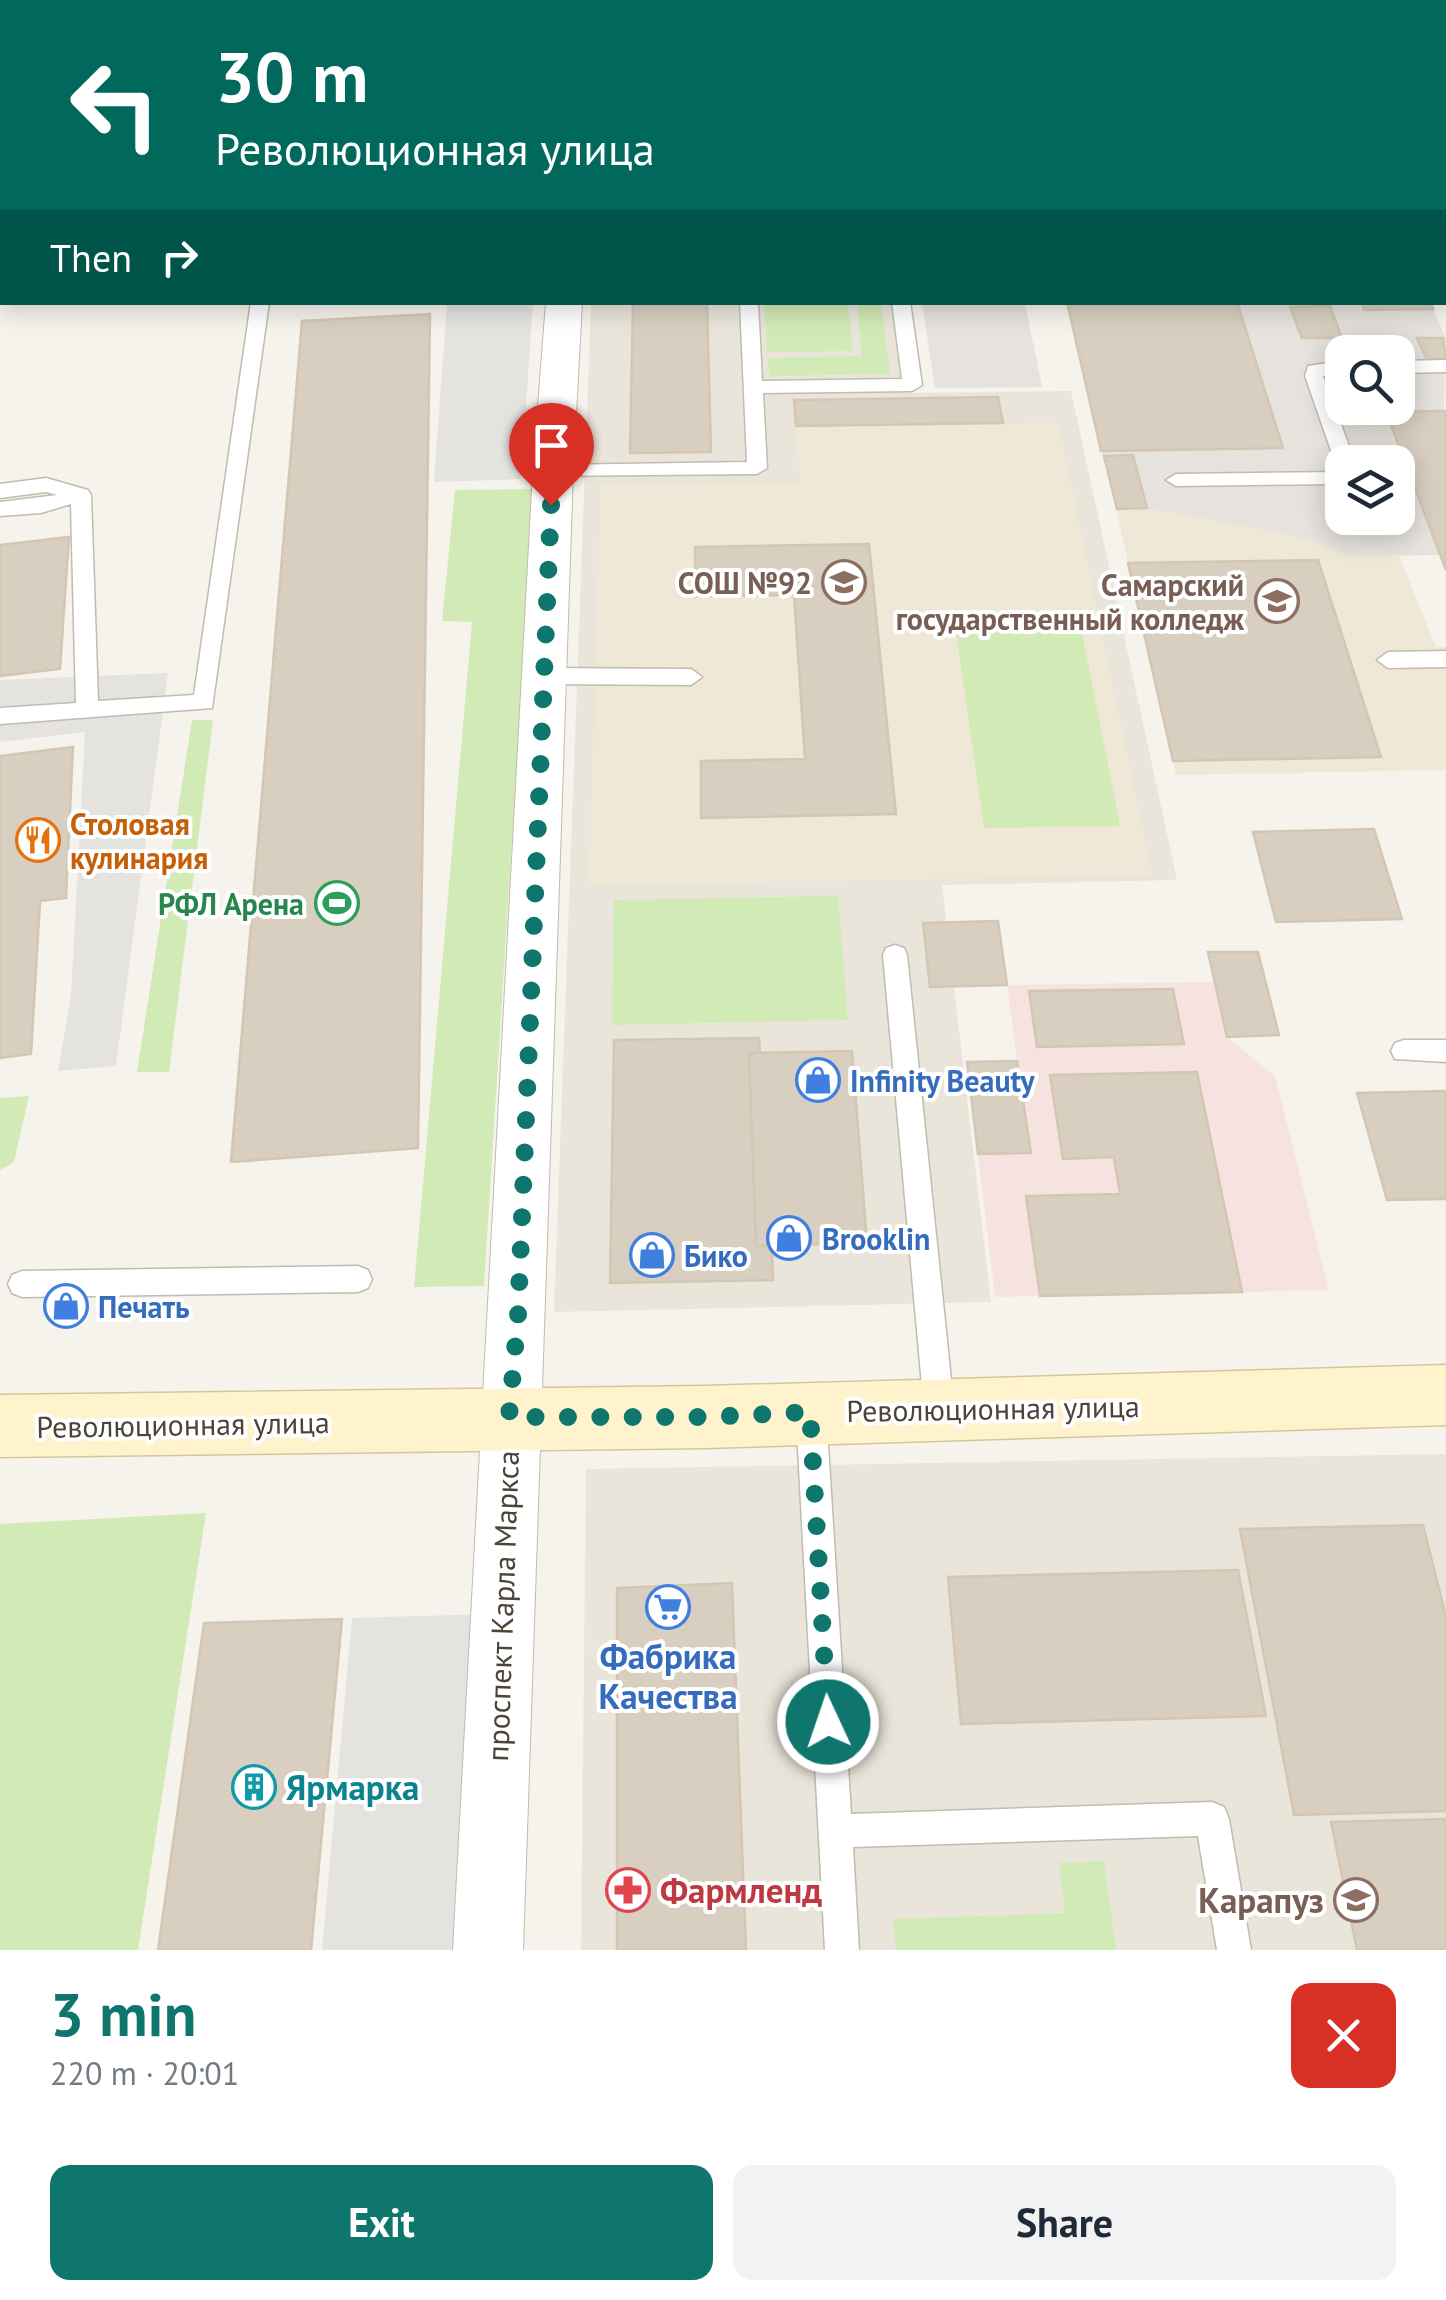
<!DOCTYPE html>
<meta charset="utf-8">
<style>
:root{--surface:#fff;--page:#f2f2f3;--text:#1f2937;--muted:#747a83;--accent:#0f766e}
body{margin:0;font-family:"PT Sans",sans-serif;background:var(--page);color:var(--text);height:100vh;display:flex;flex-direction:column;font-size:38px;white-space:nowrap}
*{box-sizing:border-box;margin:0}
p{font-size:32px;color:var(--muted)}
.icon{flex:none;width:55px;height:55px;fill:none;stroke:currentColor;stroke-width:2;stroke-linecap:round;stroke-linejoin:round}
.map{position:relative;height:1950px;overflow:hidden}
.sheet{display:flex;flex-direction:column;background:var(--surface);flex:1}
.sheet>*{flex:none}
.top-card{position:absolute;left:0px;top:0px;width:1448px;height:305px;box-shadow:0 5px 25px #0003;background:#00695c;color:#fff;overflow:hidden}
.fabs{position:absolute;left:1325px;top:335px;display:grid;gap:20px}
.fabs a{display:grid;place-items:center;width:90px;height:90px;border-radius:20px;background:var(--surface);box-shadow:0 5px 25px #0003;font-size:50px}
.pin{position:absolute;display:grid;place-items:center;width:85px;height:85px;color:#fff;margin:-102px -42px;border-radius:50% 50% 50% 0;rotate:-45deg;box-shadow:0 0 10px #0007}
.pin .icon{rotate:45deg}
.me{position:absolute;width:110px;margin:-55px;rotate:357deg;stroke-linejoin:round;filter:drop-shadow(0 0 8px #0008)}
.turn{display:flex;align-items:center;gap:35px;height:210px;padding:0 50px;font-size:45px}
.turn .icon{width:130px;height:130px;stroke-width:2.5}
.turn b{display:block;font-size:70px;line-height:85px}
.then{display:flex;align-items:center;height:95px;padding:0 50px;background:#0003;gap:20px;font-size:38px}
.round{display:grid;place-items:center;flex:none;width:105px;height:105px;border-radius:20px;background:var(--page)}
.head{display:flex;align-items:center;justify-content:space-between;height:170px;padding:0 50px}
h1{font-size:60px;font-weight:600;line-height:75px;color:var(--accent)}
.button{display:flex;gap:20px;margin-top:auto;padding:20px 50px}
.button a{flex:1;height:115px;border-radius:20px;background:var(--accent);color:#fff;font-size:40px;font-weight:600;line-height:115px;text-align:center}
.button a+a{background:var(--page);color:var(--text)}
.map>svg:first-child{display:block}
</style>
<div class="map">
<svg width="1446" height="1950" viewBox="0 0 1446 1950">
<rect width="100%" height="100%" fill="#f6f3ec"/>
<path fill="#eae5da" d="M609,0H1325L1326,2H609Z
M591,303H891L903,393L1071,391L1177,880L942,885L991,1302L554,1312Z
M1446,1454V1950H581L586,1469Z"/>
<path fill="#e6e2dd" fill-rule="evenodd" d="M1362,302L1365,310L1433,309L1446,339L1440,555L1347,556L1315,541L1168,512L1116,508L1067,303ZM1342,352H1398V408H1342ZM1342,462H1398V518H1342Z
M922,303H1025L1042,387L935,388Z"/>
<path fill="#efe8d6" d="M1058,423L1152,875L589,885L601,485L800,482L796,427Z
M1116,508L1168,512L1271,531L1315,541L1347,556L1399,555L1436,647H1446V770L1176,775Z"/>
<path fill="#f6e3e0" d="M1215,982L1227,1037L1275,1076L1329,1290L995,1297L967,1062L1017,1060L1007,985Z"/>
<path fill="#d2eab5" d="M764,303H848L853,351L767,352Z
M857,303H881L890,374L769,376L768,358L862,356Z
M534,489L484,1286L414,1287L472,622L442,621L455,490Z
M1080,622L1120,826L984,828L955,624Z
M192,720H213L169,1072H137Z
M838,896L848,1020L612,1025L614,900Z
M29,1096L14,1162L0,1170V1098Z
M206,1513L138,1950H0V1524Z
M1104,1861L1116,1950H896L893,1919L1065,1913L1059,1863Z"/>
<path fill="#e5e3e0" d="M447,303H533L521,479L434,482Z
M168,673L116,1066L58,1071L71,996L85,732L0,742V680Z
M488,1614L472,1950H322L352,1618Z"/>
<path fill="#d8cfc1" stroke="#d3c7b4" stroke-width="2.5" d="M633,302H707L711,452L630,453Z
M1067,302H1237L1283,448L1101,451Z
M1362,302H1431L1433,309L1364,310Z
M1330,306L1342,338H1302L1290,307Z
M430,314L418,1148L231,1162L302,321Z
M1417,338H1443L1446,359L1427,360Z
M998,397L1003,423L796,426L794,400Z
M1446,411V570L1386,412Z
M1133,455L1147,508L1117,509L1104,456Z
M69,537L60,669L0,676V545Z
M869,544L896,814L701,818V761L805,759L794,595L696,596L695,547Z
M1318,560L1381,757L1173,761L1128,563Z
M73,747L66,898L40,901L31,1054L0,1058V756Z
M1374,829L1402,919L1276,922L1253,832Z
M998,921L1007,985L930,987L923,923Z
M1208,952H1258L1279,1035L1227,1037Z
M1173,989L1184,1044L1037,1047L1029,991Z
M759,1038L760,1053H749L756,1246H772L773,1280L610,1283L614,1040Z
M852,1051L867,1243L756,1246L749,1053Z
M1017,1061L1031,1153L978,1154L967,1062Z
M1197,1072L1242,1292L1040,1296L1026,1196L1120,1194L1114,1157L1063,1159L1050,1075Z
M1446,1091V1199L1387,1200L1357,1093Z
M1423,1525L1446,1617V1811L1294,1815L1240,1529Z
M1238,1570L1266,1716L961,1724L948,1577Z
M732,1583L746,1950H617V1588Z
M342,1619L311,1950H158L204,1623Z
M1446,1819V1950H1357L1331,1822Z"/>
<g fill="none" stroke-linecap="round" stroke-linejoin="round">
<g stroke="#c2bbae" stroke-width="3">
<path id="service" d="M0,66L2,67V77L0,76Z
M2,117V128L0,129V118Z
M0,138L2,139V149L0,148Z
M251,302H269L212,708L0,724V708L76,703L71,504L41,513L0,516V502L57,495L46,492L0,498V484L46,478L88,490L91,495L98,701L194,695Z
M740,302H758L762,381L902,379L892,302H910L922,385L912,391L763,393L767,468L757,474L546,476V466L553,465L747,462Z
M1446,360V372L1398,373V361Z
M1342,361V373L1323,376L1355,462H1342V468L1335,462L1305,376L1308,366Z
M1342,472V484L1176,486L1166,480L1176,474Z
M1446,651V667L1388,668L1377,660L1388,652Z
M543,668L691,669L702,677L691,685L543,684L532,676Z
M895,945L904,948L907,955L954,1408L949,1418L939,1422L929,1418L924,1408L883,955L886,948Z
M1404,1040H1446V1062L1395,1059L1391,1051L1395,1043Z
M358,1266L368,1270L372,1279L368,1288L358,1292L22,1297L12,1293L8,1284L12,1275L22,1271Z
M811,1398L821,1402L826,1412L851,1814L1212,1802L1224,1807L1229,1819L1251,1950H1217L1198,1836L853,1847L859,1950H825L796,1412L801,1402Z"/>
</g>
<g stroke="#c2bbae" stroke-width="2">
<path id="minor" d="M1337,0H1368L1369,2H1339Z
M1445,182H1446V204H1445Z
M1445,224H1446V246H1445Z
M546,302H582L573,471L523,1950H453L533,471Z"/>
</g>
<g stroke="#d6c79b" stroke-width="3">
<path id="secondary" d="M1446,1365V1425L705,1448L0,1457V1395L705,1386Z"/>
</g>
<use href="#service" fill="#fff" fill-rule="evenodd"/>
<use href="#minor" fill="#fff" fill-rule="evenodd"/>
<use href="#secondary" fill="#fff3cd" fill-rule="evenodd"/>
</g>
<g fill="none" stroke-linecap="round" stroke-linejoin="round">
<path stroke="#0f766e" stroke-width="18" stroke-dasharray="0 32.4" d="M551,505L518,1315L509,1417H705L810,1412L828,1722"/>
</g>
<defs>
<g id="school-ring" transform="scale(2.25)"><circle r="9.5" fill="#fff" stroke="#8d6e63" stroke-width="1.5"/><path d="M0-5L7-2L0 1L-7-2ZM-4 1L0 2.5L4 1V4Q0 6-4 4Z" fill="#8d6e63"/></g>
<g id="university-ring" transform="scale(2.25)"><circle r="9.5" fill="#fff" stroke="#8d6e63" stroke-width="1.5"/><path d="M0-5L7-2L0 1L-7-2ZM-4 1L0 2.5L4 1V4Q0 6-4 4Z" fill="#8d6e63"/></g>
<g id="restaurant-ring" transform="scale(2.25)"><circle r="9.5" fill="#fff" stroke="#e8710a" stroke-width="1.5"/><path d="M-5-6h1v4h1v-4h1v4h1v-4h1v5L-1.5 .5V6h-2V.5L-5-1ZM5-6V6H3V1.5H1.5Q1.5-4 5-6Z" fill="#e8710a"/></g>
<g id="stadium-ring" transform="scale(2.25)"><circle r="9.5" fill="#fff" stroke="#2e9e5b" stroke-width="1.5"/><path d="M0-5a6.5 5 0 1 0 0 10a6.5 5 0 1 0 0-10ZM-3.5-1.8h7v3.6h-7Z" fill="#2e9e5b"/></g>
<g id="shop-ring" transform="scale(2.25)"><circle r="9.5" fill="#fff" stroke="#3f7fe0" stroke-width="1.5"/><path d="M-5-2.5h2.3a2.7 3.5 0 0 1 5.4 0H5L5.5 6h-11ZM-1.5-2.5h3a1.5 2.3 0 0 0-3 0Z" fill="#3f7fe0"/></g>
<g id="supermarket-ring" transform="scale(2.25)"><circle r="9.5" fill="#fff" stroke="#3f7fe0" stroke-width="1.5"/><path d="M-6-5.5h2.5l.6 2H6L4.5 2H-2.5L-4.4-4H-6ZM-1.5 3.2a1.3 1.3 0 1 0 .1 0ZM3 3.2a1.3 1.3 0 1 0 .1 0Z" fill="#3f7fe0"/></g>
<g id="building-ring" transform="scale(2.25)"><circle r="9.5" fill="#fff" stroke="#0f9aa8" stroke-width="1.5"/><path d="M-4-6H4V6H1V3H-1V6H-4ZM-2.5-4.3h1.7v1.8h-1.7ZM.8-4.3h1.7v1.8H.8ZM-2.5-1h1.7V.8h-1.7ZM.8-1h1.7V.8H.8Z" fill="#0f9aa8"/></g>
<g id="pharmacy-ring" transform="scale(2.25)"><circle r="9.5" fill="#fff" stroke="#e0444e" stroke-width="1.5"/><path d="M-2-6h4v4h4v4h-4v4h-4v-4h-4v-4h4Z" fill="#e0444e"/></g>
</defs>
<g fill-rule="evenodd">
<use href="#school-ring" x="844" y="582"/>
<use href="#university-ring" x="1277" y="601"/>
<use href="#restaurant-ring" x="38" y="840"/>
<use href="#stadium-ring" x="337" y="903"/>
<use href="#shop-ring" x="818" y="1080"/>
<use href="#shop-ring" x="789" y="1238"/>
<use href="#shop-ring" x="652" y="1255"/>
<use href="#shop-ring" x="66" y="1306"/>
<use href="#supermarket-ring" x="668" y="1607"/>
<use href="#building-ring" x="254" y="1787"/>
<use href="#pharmacy-ring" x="628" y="1890"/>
<use href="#school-ring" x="1356" y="1900"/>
</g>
<g text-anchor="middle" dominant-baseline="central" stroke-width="8" stroke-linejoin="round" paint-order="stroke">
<g font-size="30" font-weight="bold" fill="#785e54" stroke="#fff" text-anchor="end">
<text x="812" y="582">СОШ №92</text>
<text x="1244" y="584">Самарский<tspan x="1244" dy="34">государственный колледж</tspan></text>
</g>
<g font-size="30" font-weight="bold" fill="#c56008" stroke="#fff" text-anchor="start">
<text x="70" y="823">Столовая<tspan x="70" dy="34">кулинария</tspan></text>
</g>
<g font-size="30" font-weight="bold" fill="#27864d" stroke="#fff" text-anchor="end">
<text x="304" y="903">РФЛ Арена</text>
</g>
<g font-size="30" font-weight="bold" fill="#366cbe" stroke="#fff" text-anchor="start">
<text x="850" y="1080">Infinity Beauty</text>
<text x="822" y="1238">Brooklin</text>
<text x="684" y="1255">Бико</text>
<text x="98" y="1306">Печать</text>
</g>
<g font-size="30" fill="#4b4439" stroke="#fff">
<text transform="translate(993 1408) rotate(-1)">Революционная улица</text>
<text transform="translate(183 1424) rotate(-1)">Революционная улица</text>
<text transform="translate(502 1606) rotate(-88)">проспект Карла Маркса</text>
</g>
<g font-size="35" font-weight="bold" fill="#366cbe" stroke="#fff">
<text x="668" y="1656">Фабрика<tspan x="668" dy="40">Качества</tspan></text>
</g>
<g font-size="35" font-weight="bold" fill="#0d838f" stroke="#fff" text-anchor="start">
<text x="286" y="1787">Ярмарка</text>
</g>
<g font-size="35" font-weight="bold" fill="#be3a42" stroke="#fff" text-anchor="start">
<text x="660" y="1890">Фармленд</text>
</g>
<g font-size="35" font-weight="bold" fill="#785e54" stroke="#fff" text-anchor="end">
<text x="1324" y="1900">Карапуз</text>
</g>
</g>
</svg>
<div class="fabs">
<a><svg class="icon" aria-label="search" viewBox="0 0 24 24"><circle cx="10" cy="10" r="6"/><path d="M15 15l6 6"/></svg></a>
<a><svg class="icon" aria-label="layers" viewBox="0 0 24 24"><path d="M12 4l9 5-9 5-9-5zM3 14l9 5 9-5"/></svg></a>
</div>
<div class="pin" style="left:551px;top:505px;background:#d93025"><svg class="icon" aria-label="arrive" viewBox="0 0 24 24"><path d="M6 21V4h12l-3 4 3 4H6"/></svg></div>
<svg class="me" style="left:828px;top:1722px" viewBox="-20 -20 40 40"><circle r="17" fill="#0f766e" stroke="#fff" stroke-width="3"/><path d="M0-11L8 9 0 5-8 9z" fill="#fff"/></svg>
<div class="top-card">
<div class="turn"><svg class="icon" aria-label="left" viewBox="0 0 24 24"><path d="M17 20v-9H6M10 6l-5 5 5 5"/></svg><div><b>30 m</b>Революционная улица</div></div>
<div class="then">Then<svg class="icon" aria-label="right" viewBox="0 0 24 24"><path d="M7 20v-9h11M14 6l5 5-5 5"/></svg></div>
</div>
</div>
<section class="sheet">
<div class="head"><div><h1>3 min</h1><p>220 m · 20:01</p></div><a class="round" style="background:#d93025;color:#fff"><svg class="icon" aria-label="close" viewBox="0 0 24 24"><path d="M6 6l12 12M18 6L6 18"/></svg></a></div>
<div class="button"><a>Exit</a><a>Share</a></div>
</section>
